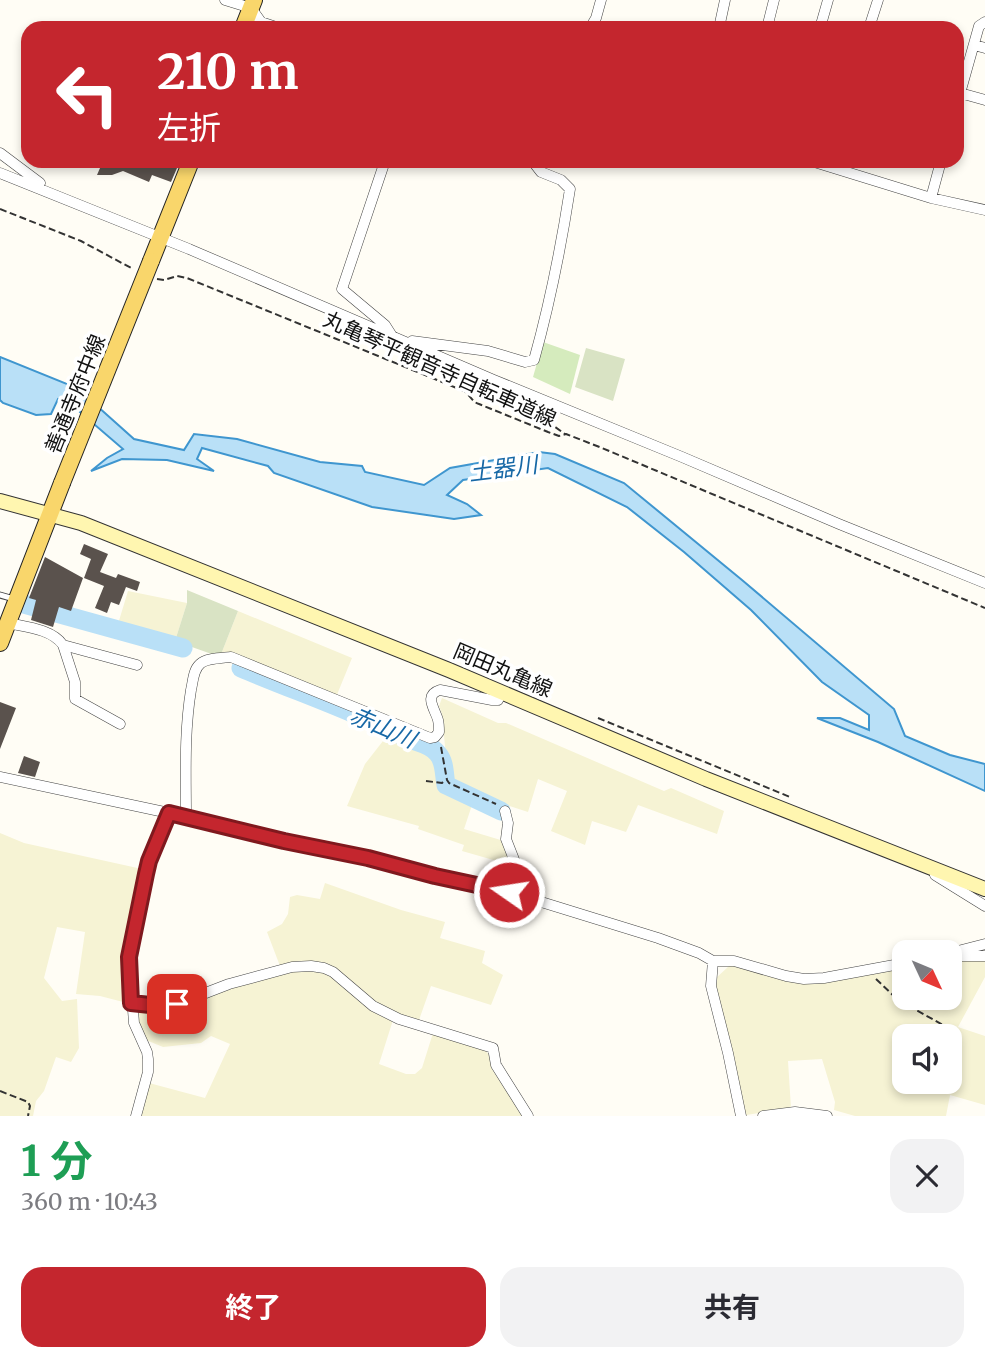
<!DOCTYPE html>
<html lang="ja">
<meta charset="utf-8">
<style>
:root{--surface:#fff;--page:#f2f2f3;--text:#2b2b33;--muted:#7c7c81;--accent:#c4262e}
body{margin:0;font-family:Merriweather,"Noto Sans JP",serif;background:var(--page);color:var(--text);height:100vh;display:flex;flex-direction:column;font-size:26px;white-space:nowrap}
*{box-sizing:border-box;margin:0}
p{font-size:23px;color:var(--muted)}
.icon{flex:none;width:38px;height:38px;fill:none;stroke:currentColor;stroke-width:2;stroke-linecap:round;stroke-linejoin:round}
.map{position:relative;height:1116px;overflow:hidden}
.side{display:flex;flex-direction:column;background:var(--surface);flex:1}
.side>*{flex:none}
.banner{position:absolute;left:21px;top:21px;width:943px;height:147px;border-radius:21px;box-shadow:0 4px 10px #0003;background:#c4262e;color:#fff;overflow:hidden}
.needle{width:46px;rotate:134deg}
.fabs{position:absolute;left:892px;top:940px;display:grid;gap:14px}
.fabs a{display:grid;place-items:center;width:70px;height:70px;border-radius:14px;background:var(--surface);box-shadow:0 4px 10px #0003;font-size:35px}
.pin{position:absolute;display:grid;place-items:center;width:60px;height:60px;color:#fff;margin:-30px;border-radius:14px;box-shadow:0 4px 10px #0006}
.me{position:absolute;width:77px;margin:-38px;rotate:283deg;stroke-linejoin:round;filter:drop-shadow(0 0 5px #0008)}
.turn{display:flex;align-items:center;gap:24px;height:147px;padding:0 21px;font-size:32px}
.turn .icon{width:91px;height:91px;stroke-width:2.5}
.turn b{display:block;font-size:49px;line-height:60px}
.round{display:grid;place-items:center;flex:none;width:74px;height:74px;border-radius:21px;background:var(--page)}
.head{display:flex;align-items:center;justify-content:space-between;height:119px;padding:0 21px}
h1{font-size:42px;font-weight:700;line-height:52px;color:#1e9e55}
.primary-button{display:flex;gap:14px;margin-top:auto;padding:14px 21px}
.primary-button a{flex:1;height:80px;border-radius:21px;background:var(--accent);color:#fff;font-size:28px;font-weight:700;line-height:80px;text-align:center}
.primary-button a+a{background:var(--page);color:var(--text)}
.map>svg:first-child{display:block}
</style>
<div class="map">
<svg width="985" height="1116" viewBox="0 0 985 1116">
<rect width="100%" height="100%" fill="#fffdf5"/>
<path fill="#f6f3d4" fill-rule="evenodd" d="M128,591L187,603L175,641L118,624Z
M238,611L352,658L336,697L220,657Z
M442,698L498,723H506L664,791L671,788L724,811L717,834L638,805L626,832L592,821L585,845L551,831L567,791L538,779L528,812L503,804L454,782L448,778L442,714L439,706Z
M390,732L424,747L437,756L440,765V779L443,786L473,802L464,829L504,841L510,856L511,865L462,851L464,845L418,829L419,826L347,806L365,764Z
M0,833L24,843L142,869L135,915L125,959L127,1003L100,996L76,994L85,932L57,927L44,978L62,1001L77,999L79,1048L71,1062L56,1057L44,1091L36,1101L33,1116H0Z
M325,883L401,910L445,922L440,938L485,951L482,963L503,975L491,1005L431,986L419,1020L401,1015L373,1001L343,974L280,966L267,932L282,924L288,914L290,897L297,895L320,899Z
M985,960V977L958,1027L985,1036V1105L950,1095L946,1116H855L834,1110L835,1102L822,1059L788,1061L791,1108L746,1115L714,984L715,979L729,966L734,964L825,982L905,967V998H950V961ZM905,1036H950V1082H905Z
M309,969L322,971L331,975L393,1020L379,1064L406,1074H415L422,1068L433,1033L485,1050L490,1056L492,1069L523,1116H140L149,1083L205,1098L230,1044L211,1036L201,1043L163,1047L146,1040L138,1024L137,1007L166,1011L181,1008L229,989L292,972Z"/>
<path fill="#d5ebbd" d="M543,342L580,355L570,394L533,377Z"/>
<path fill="#d9e3c4" d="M586,348L625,359L613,401L575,387Z
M187,590L238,611L220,657L175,641L187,603Z"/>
<path fill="#b9e0f7" stroke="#3f96cf" stroke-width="2" d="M0,357L77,388L134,439L184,450L194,434L237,439L320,462L362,466L365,472L424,485L450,468L539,452L555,454L624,483L742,580L894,709L905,736L950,755L985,764V791L878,742L817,718H840L869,730V715L822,682L751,610L684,552L627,507L548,468L463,480L447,495L467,504L481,515L454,519L372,507L274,473L268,466L202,448L197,459L214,471L167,460L122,459L91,471L107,458L123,449L73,406L58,399L51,414L36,415L3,403L0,400Z"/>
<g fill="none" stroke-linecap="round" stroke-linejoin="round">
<path stroke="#b9e0f7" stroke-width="19" d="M24,604L183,648
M241,668C295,691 352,710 405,737C416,743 430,743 438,754C445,762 444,774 446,785L501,811"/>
</g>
<path fill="#5a524d" d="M103,161H180L171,182L152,175L149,182L123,171L112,175H97Z
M84,544L108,554L100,572L116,578L118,574L140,582L137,591L126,587L119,605L111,602L107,613L95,608L104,586L84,578L91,559L80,554Z
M45,557L83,578L71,611L59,607L53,627L31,620L36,600L29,598Z
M0,702L16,708L0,749Z
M24,756L40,762L35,777L18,773Z"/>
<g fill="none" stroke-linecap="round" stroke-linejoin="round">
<g stroke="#444" stroke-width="7">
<path id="service" d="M0,595L14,599"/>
</g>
<g stroke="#444" stroke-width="11">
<path id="minor" d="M225,0L251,8L261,22L279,28
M590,28L596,18L601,0
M719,28L725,0
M767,28L774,0
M820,28L828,0
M869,28L878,0
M974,45L985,48
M960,93L985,100
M957,104L979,26L985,22
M0,153L40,183L38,188
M385,161L342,289L385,325L392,336
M811,161L931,198L985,210
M0,173L189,249L494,380L682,457L839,524L985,583
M931,198L941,161
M412,341L488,351L525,362L534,360C550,303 561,247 570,189L561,180L541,172L534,163V161
M8,623C26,627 52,629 63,645L75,682V699L120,724
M63,645L137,665
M0,777L169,813L284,841L368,858L435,876L509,892L658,938L699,953L713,961H734L786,976L804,979L824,978L905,963
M505,811L508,823L506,839L515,862L514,872L509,892
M186,817C186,775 184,733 191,690C193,682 193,670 200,664C206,658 223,658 231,657L430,738L435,737L439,732C439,728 439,724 438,720C435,709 423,695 440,690L492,700H498L501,693
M935,875L985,906
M950,953L985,944
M954,956H985
M713,961L711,986L728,1053L741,1116
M131,1003L160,1005L177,1004L229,984L292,967L311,966L324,968L333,972L373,1006L399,1019L493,1048L496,1065L528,1116
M136,1116L148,1072V1059L147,1052L134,1023L129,957L149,861L169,813
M763,1116L795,1112L827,1116"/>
</g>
<g stroke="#333" stroke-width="16">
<path id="secondary" d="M0,501L81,523L449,670L706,779L985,889"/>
</g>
<g stroke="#222" stroke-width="18">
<path id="primary" d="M243,28L254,0
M151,261L191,161
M0,643L62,483"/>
</g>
<path stroke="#333" stroke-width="2" stroke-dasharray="7 3.5" stroke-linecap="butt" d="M0,209L81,241L133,269
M157,279L164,280L177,276L187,278L464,391C470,395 472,402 479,404L548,432L559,436L566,434L602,448L985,608
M521,403L565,434
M492,673L506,679
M598,718L790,797
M441,747L447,780L449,783L496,804
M426,781L442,783L445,780
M876,979L898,1000L954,1031
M0,1091L28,1102L30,1106L28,1116"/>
<use href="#service" stroke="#fff" stroke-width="5"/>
<use href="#minor" stroke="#fff" stroke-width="10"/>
<use href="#secondary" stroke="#fff6b0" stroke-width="14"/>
<use href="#primary" stroke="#f9d66b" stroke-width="16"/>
<g stroke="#222" stroke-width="18" stroke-linecap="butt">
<path id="primary-bridge" d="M62,483L151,261"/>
</g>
<use href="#primary-bridge" stroke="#f9d66b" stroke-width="16"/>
</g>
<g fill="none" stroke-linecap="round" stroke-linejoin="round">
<g stroke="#7f191e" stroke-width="18">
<path id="route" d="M177,1004L160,1006L131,1003L129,957L146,874L149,861L169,813L284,841L368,858L435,876L509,892"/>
</g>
<use href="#route" stroke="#c4262e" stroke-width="12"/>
</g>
<g text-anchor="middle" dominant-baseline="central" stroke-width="7" stroke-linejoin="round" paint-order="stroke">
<g font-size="21" fill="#111" stroke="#fff">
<text transform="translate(440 369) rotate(24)">丸亀琴平観音寺自転車道線</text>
<text transform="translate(75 394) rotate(-68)">善通寺府中線</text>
<text transform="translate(503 670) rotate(23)">岡田丸亀線</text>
</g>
<g font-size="23" font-style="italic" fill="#1768a6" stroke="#fff">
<text transform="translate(503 468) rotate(-7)">土器川</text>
<text transform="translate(383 727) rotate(23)">赤山川</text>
</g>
</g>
</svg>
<div class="fabs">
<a><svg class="needle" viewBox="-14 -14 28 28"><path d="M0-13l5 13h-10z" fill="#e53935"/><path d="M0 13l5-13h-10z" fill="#7c7c81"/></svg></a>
<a><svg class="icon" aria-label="sound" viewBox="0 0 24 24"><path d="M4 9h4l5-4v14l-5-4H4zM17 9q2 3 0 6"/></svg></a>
</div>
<div class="pin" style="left:177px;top:1004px;background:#d93025"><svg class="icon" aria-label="arrive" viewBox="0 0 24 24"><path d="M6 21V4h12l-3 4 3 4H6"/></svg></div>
<svg class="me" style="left:509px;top:892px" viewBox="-20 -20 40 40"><circle r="17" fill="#c4262e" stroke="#fff" stroke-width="3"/><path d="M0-11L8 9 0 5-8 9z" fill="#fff"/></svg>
<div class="banner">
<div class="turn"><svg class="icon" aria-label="left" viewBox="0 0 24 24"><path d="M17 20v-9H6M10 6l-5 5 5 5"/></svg><div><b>210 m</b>左折</div></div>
</div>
</div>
<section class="side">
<div class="head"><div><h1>1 分</h1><p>360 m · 10:43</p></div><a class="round"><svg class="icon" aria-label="close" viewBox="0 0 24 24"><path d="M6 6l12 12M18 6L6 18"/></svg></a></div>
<div class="primary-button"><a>終了</a><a>共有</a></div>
</section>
